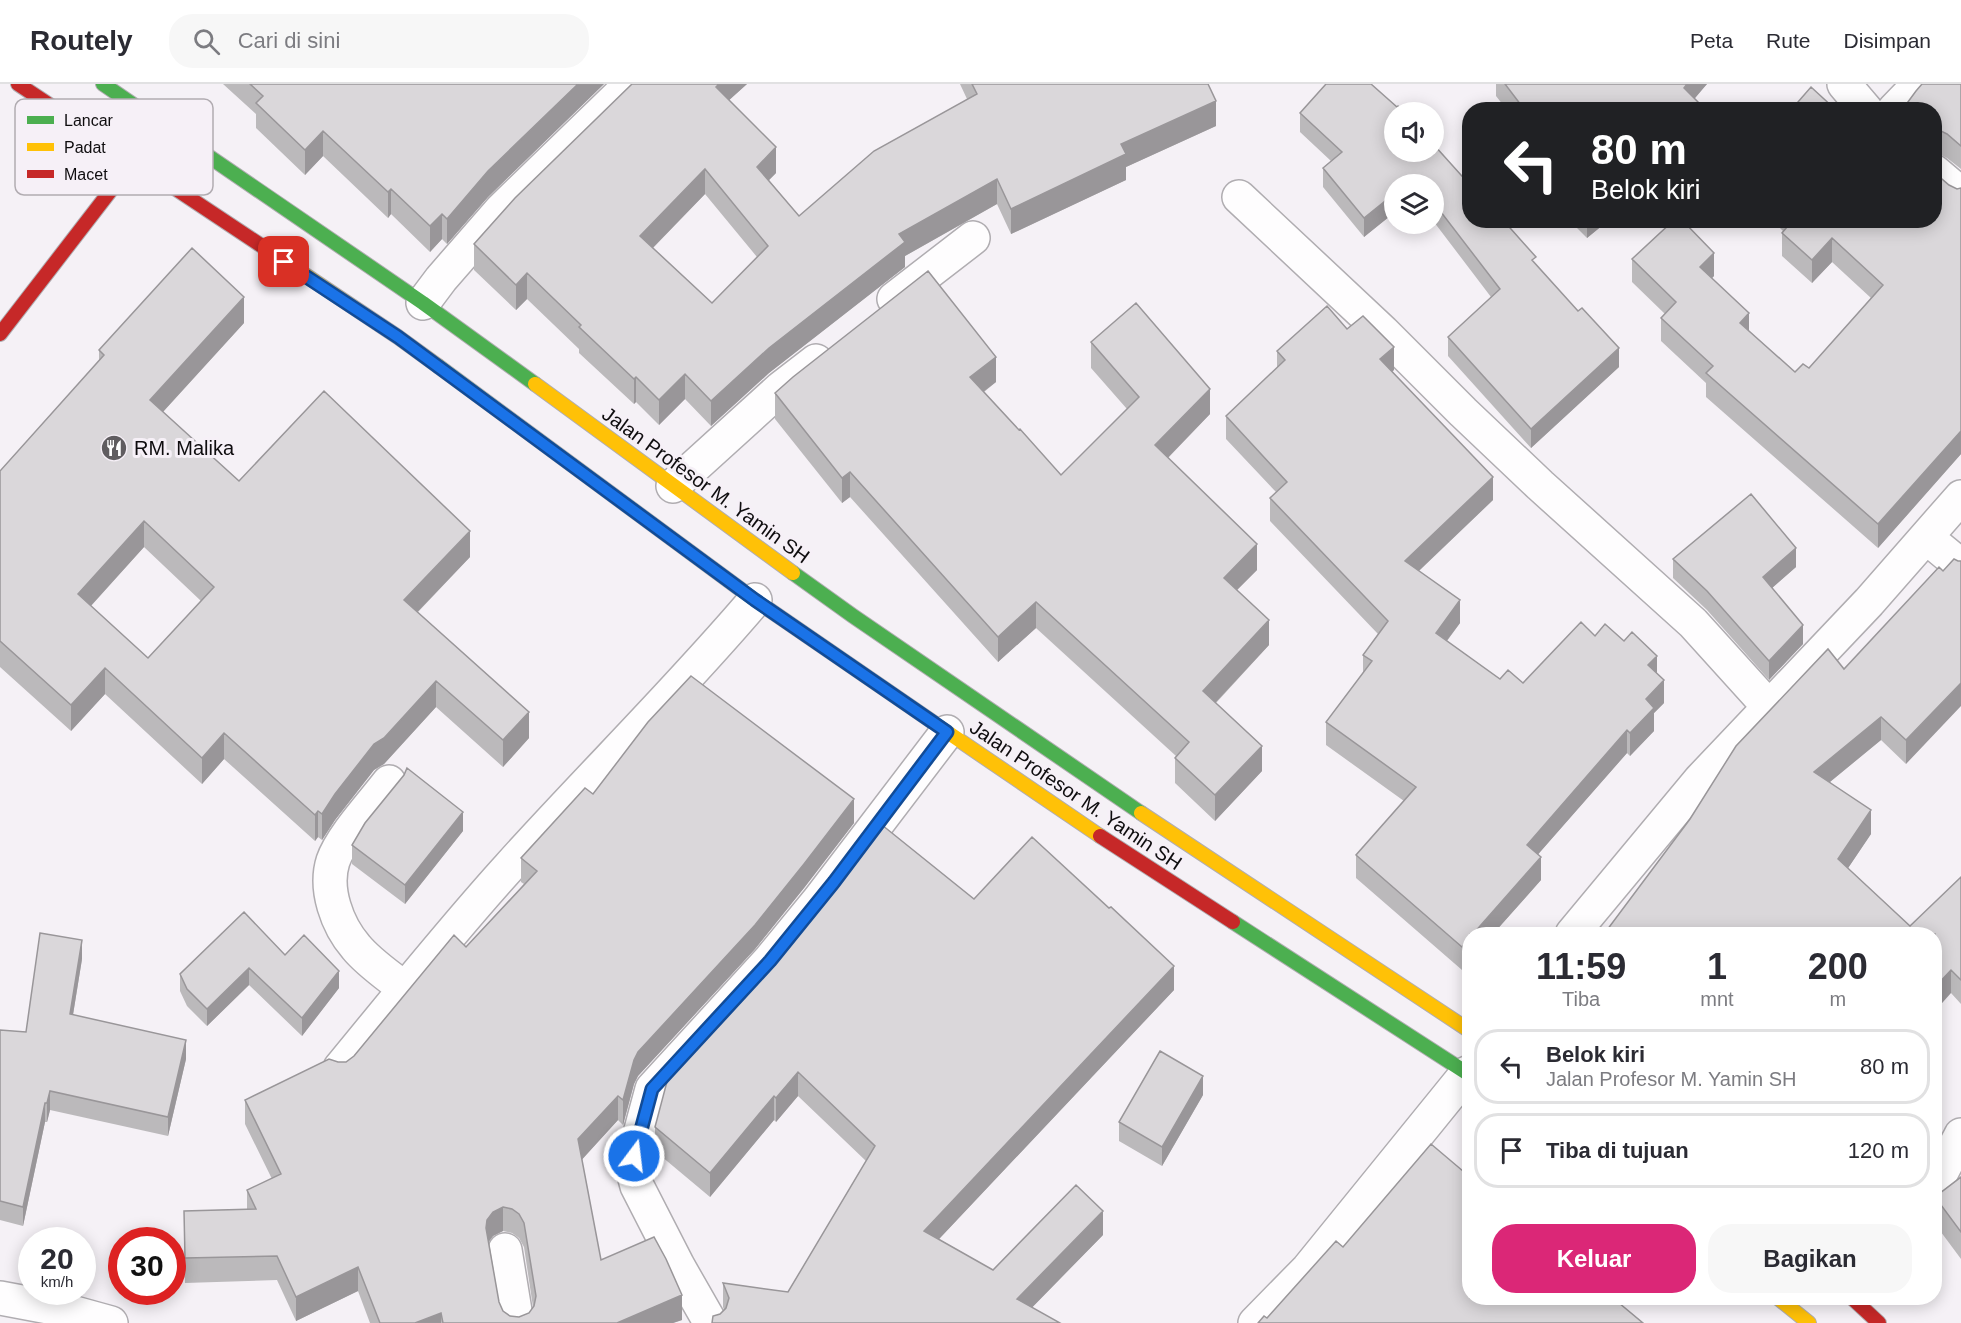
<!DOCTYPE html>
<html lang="id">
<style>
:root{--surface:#fff;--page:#f7f7f7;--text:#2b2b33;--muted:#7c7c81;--line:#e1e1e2;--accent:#db2777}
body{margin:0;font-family:Helvetica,sans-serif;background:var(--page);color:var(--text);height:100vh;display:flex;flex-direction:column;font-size:22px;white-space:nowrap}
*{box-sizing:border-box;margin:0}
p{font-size:20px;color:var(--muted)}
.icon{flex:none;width:33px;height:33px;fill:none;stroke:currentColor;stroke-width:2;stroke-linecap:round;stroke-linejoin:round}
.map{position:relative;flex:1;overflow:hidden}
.drawer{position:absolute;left:1462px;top:843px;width:480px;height:378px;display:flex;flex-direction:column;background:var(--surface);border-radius:24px;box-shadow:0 3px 15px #0003}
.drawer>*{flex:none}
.banner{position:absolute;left:1462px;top:18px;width:480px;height:126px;border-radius:24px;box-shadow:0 3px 15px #0003;background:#202124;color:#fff;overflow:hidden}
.fabs{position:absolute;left:1384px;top:18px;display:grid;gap:12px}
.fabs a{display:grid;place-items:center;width:60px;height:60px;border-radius:50%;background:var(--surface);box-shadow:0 3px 15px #0003;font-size:30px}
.speed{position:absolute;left:18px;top:1143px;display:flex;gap:12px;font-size:30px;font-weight:700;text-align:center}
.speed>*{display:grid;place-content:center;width:78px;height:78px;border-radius:50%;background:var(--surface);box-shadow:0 3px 15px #0003;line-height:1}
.speed small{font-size:15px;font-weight:400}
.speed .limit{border:9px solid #d22;background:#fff;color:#111}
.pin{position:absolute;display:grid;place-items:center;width:51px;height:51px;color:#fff;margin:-26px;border-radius:12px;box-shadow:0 3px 9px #0006}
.me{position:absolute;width:66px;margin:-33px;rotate:15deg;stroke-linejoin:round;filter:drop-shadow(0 0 4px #0008)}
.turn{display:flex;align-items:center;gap:21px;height:126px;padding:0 30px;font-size:27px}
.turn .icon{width:78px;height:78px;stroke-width:2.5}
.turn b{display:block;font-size:42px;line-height:51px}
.eta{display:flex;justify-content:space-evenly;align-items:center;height:102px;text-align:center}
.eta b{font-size:36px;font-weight:700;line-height:42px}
.primary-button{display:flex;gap:12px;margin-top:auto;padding:12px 30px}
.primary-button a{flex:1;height:69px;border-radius:24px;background:var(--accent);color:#fff;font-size:24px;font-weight:700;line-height:69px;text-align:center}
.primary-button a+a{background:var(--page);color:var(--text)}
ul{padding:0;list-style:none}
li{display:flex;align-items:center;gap:18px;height:75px;margin:0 12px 9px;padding:0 18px;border:3px solid var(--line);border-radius:24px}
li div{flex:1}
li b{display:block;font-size:22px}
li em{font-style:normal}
header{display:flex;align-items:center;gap:36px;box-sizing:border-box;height:84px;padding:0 30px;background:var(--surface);border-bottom:2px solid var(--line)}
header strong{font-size:28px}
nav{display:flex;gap:33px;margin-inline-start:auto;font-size:21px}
.search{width:420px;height:54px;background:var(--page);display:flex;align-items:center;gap:15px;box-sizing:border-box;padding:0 21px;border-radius:24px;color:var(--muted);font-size:22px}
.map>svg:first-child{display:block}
</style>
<header>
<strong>Routely</strong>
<div class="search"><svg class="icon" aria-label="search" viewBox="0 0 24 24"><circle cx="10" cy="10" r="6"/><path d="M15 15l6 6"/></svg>Cari di sini</div>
<nav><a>Peta</a><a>Rute</a><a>Disimpan</a></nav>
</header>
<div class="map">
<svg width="1961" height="1239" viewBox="0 0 1961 1239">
<rect width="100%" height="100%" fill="#f5f1f6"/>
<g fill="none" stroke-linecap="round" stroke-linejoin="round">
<g stroke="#b0adb1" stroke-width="36">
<path id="street" d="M1844,0L1866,26
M1894,26L1919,0
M1935,88L1961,110
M1239,113L1383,248L1463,328L1540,401L1693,539L1769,623
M894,215L973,154
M423,219L441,195L501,126L631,0
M673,402L781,304L816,277
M1926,453L1961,482
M389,698C373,719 341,753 333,777C324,805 337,841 356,863C369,879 389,892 405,905
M1572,850L1700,696L1869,518L1961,413
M340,984C396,916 450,848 509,783C590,693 677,608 755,516
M1935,1101L1961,1051
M505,1166L517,1239
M0,1214L64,1226L111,1239
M710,1238L678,1182L637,1102L633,1087L634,1072L652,1005L769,877L819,816L947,648
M1255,1239L1308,1185L1467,989"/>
</g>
<g stroke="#b0adb1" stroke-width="16">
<path id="fast" d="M103,0L423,219L535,300
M438,282L755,516L940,643
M793,489L853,532L1141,729
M1233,838L1470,991"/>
</g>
<g stroke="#b0adb1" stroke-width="16">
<path id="slow" d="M280,174L398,253L438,282
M535,300L793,489
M940,643L1100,752
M1141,729L1470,947
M1778,1214L1809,1239"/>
</g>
<g stroke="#b0adb1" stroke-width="16">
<path id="jam" d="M18,0L280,174
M0,250L162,40
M1100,752L1233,838
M1852,1214L1879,1239"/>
</g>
<use href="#street" stroke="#fefdfe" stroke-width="33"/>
<use href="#fast" stroke="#4caf50" stroke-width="14"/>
<use href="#slow" stroke="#ffc107" stroke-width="14"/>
<use href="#jam" stroke="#c62828" stroke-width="14"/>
</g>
<path fill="#bbb9bb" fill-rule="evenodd" d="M223,0H604L488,113L447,160L442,155L430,168L391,130L388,134L323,72L305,91L256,44V30Z
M632,0H747L729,16L776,89L769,96L799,132L967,15L960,0H1208L1216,42L1126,83V96L1011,150L997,120L905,172V183L769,289L711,342L685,315L659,341L636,318L634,320L579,269V265L527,215L516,226L474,186V160ZM705,110L757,173L712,219L653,164Z
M1326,0L1536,181L1619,283L1531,364L1448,272V253L1491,213L1434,138V100H1395V128L1364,153L1323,103V84L1331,77L1300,48V29Z
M1496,0H1707L1694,14L1706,26H1507L1496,12Z
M1961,0V85L1947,74L1939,70H1935V26Z
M1949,101L1957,105L1961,104V370L1878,464L1706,313V299L1661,257V234L1665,230L1632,198V175L1714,192L1712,194L1749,247L1795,288L1809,284L1871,214L1832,178L1812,199L1782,172V149L1783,147L1772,136H1935Z
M1569,136H1609L1587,154Z
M244,239L163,328L239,397L470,473L418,528L529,654L503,683L436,623L384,680L374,686L335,736L322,756L318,753L315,757L224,675L202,700L105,610L71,647L0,583V387L99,277V266ZM144,463L201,517L148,574L91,522Z
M1091,258L1210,330L1168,374L1257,486L1237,506L1269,561L1216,619L1262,687L1215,737L1175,699V674L1176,672L1036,544L998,578L850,413L842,419L775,335V309L996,298L984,308L1061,391L1127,325L1091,284Z
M1277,267L1394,286L1392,287L1493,416L1419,487L1460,539L1447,557L1500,595L1523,599L1595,552L1657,589L1664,619L1654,629V647L1630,672L1627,669L1538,770L1541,796L1493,850H1470L1462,886L1356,794V771L1404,717L1326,661V638L1363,589V571L1378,550L1270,437V414L1276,408L1226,355V332L1277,284Z
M1673,475L1796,483L1772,504L1803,560L1769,596L1707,526L1673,494Z
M1958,477L1906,680L1881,656L1830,698L1871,750L1848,784L1910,842L1961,793V920L1951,909L1604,850L1844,585L1943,487Z
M593,710L854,739L804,804L755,865L638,992L634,1000L623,1041L618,1036L582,1075L601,1176L682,1236L673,1239H370L358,1207L296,1237L277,1196L185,1199L184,1127L247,1125V1106L272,1095L245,1040V1016L338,978H346L354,972L466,863L524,800L521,798V774ZM503,1147L512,1149L519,1154L524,1163L533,1223L529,1229L519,1233L510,1232L503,1227L499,1218L489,1158L493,1152Z
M463,747L405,820L352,780V761Z
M974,815L1174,906L939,1155L993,1186L1103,1151L1032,1223L720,1230L724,1226L723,1223V1199L788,1208L866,1077L798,1012L776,1038L774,1036L710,1113L655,1067V1043Z
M285,871L339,904L302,952L249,901L207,942L187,922L180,907V890Z
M82,875L73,931L186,975L168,1052L50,1026L47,1038H45L23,1142L0,1136V946L26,948Z
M1203,1011L1162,1082L1119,1057V1038Z
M1961,1093V1175L1935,1140V1112Z"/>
<path fill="#999699" d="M578,0H604L488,113L447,160V135L488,87Z
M719,0H747L716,28V3Z
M1687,0H1707L1685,26L1684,4Z
M1216,17V42L1126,83V96L1011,150V125L1121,60Z
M323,47V72L305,91V66Z
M776,63V89L757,108V83Z
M705,85V110L640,177V152Z
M1415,93V100H1405Z
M997,95V120L905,172V183L769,289L711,342V317L769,264L899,150Z
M391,105V130L388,134V108Z
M1395,109V128L1364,153V134Z
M442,130V155L430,168V142Z
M1587,136H1609L1587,154Z
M1832,154V178L1812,199V176Z
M1714,169V192L1700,206V183Z
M527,189V215L516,226V201Z
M244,213V239L150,342V316Z
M1749,229V253L1740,239Z
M1394,263V286L1380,298V275Z
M1619,264V283L1531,364V345Z
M996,273V298L970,318V293Z
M685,290V315L659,341V316Z
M636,293V318L634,320V295Z
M1210,305V330L1155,387V361Z
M1961,346V370L1878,464V440Z
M850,388V413L842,419V394Z
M1493,393V416L1405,500V477Z
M144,437V463L78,536V510Z
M470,447V473L404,542V516Z
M1257,460V486L1224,519V494Z
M1796,464V483L1763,512V493Z
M1460,516V539L1436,571V549Z
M1036,518V544L998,578V553Z
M1269,536V561L1203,632V607Z
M1803,541V560L1769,596V577Z
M1657,572V595L1648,581Z
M105,584V610L71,647V621Z
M1664,596V619L1654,629V647L1630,672V649L1646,615Z
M436,597V623L384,680L374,686L335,736L322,756V730L335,710L374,660Z
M1961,599V622L1906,680V656Z
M529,628V654L503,683V656Z
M1881,633V656L1814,711V688Z
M1627,646V669L1527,783V761Z
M224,649V675L202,700V674Z
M1262,662V687L1215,737V711Z
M854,715V739L804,804L755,865L638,992L634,1000L623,1041V1016L634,976L638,968Z
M1871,726V750L1838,799V775Z
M318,727V753L315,757V731Z
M463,728V747L405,820V801Z
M1541,773V796L1493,850H1473Z
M1470,854V877L1462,886V863Z
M82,856V875L70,949V930Z
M1174,882V906L924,1171V1147Z
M249,884V901L207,942V925Z
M1951,886V909L1935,927V903Z
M339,887V904L302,952V934Z
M186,956V975L168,1052V1033Z
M798,988V1012L776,1038V1014Z
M1203,992V1011L1162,1082V1063Z
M50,1007V1026L47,1038V1019Z
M618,1012V1036L578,1080V1055Z
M774,1012V1036L710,1113V1089Z
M45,1019V1038L23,1142V1123Z
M503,1123V1147L493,1152L487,1160L486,1144L487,1136L493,1128Z
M1103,1127V1151L1017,1239V1215Z
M358,1183V1207L296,1237V1213Z
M682,1211V1236L673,1239H617Z
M441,1229V1239H415Z"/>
<path fill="#dad7da" stroke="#999699" stroke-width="1.5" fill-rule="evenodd" d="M250,0H578L488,87L447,135L442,130L430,142L391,105L388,108L323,47L305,66L256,19L263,12Z
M632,0H719L716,3L776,63L757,83L799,132L874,67L977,10L972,0H1208L1216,17L1121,60L1126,70L1011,125L997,95L899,150L905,158L769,264L711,317L685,290L659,316L636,293L634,295L579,243L581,241L527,189L516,201L474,160L515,114ZM705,85L768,162L712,219L640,152Z
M1326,0H1371L1397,23L1398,22L1404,28H1395V68H1434V61L1470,101V136H1503L1536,173L1532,176L1578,227L1582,224L1619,264L1531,345L1448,253L1500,205L1434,119V100H1420L1415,93L1405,100H1395V109L1364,134L1323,84L1342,68L1300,29Z
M1505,0H1687L1684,4L1706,26H1523L1524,25Z
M1922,0H1961V62L1947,50L1939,46L1935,47V26H1902L1916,7Z
M1811,3L1836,26H1791Z
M1935,89L1949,101L1957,105L1961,104V347L1878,440L1706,289L1713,282L1661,234L1676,218L1632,175L1674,136H1682L1714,169L1700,183L1749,229L1740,239L1795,288L1803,280L1809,284L1883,201L1832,154L1812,176L1782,149L1793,136H1935Z
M192,164L244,213L150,316L239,397L324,307L470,447L404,516L529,628L503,656L436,597L384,654L374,660L335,710L322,730L318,727L315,731L224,649L202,674L105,584L71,621L0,557V387L104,271L99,266ZM144,437L214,503L148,574L78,510Z
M928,187L996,273L970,293L1019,346L1020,345L1061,391L1139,313L1091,258L1136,219L1210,305L1155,361L1257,460L1224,494L1269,536L1203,607L1262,662L1215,711L1175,674L1189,658L1036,518L998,553L850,388L842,394L775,309L793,293Z
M1327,222L1347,245L1363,232L1394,263L1380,275L1493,393L1405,477L1460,516L1436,549L1500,595L1508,586L1523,599L1581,538L1595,552L1605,540L1624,557L1632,548L1657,572L1648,581L1664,596L1646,615L1654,624L1630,649L1627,646L1527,761L1541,773L1473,850H1470V854L1462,863L1356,771L1416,703L1326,638L1372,577L1363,571L1388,537L1270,414L1287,398L1226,332L1285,276L1277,267Z
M1751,410L1796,464L1763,493L1803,541L1769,577L1707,507L1673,475Z
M1954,475L1958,477H1961V599L1906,656L1881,633L1814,688L1871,726L1838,775L1910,842L1961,793V896L1951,886L1935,903V850H1604L1690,735L1736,662L1828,565L1844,585L1939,483L1943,487Z
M691,592L854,715L804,780L755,841L638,968L634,976L623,1016L618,1012L578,1055L601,1176L654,1153L666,1175L682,1211L617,1239H443L441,1229L415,1239H380L358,1183L296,1213L277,1172L185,1174L184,1127L256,1125L247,1106L281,1090L245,1016L329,975L338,978H346L354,972L454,851L466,863L537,787L521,774L585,704L593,710L648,638ZM503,1123L512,1125L519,1130L524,1139L536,1212L534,1222L529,1229L519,1233L510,1232L503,1227L499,1218L486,1144L487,1136L493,1128Z
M407,684L463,728L405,801L352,761L365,739L404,691Z
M882,741L974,815L1032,753L1109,824L1111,823L1174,882L924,1147L993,1186L1076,1101L1103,1127L1017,1215L1060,1239H712L713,1232L720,1230L726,1224L729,1214L723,1199L788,1208L875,1062L798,988L776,1014L774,1012L710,1089L655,1043L669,990L783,865L834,803Z
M244,828L285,871L304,851L339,887L302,934L249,884L207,925L187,905L180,890Z
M40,849L82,856L70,930L186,956L168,1033L50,1007L47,1019H45L23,1123L0,1117V946L26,948Z
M1160,967L1203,992L1162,1063L1119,1038Z
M1431,1060L1470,1093V1214H1613L1643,1239H1258L1264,1232L1267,1234L1336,1157L1343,1163Z
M1961,1093V1148L1935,1113Z"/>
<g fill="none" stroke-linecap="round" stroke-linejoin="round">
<g stroke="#114b97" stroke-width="15">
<path id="route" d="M284,178L398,253L755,516L947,648L834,798L770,877L652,1005L634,1072"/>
</g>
<use href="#route" stroke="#1a73e8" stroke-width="10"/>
</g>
<defs>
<g id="restaurant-disc" transform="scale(1.35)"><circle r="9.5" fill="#605d60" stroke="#f6f0f7"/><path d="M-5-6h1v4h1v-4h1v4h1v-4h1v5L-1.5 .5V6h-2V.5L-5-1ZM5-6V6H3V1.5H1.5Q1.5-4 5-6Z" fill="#fff"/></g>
</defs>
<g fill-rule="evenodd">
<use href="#restaurant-disc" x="114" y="364"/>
</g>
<g text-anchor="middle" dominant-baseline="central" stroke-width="6" stroke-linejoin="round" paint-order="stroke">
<g font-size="20" fill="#0f0d0f" stroke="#f6f0f7" text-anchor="start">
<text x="134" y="364">RM. Malika</text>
</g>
<g font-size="20" fill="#0f0d0f" stroke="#f6f0f7">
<text transform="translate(706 401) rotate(36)">Jalan Profesor M. Yamin SH</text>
<text transform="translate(1076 711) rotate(34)">Jalan Profesor M. Yamin SH</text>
</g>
</g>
<rect x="15" y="15" width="198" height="96" rx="9" fill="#f6f0f7" stroke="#b1acb1" stroke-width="1.5"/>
<rect x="27" y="32" width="27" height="8" fill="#4caf50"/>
<rect x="27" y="59" width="27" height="8" fill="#ffc107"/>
<rect x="27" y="86" width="27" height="8" fill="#c62828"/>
<g font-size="16" fill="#0f0d0f">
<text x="64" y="42">Lancar</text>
<text x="64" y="69">Padat</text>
<text x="64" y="96">Macet</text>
</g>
</svg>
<div class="fabs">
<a><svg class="icon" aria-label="sound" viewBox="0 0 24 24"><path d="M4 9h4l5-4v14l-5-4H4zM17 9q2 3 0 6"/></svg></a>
<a><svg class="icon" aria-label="layers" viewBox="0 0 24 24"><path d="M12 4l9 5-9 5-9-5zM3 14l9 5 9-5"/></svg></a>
</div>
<div class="speed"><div>20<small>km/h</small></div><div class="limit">30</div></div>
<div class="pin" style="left:284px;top:178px;background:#d93025"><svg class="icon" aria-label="arrive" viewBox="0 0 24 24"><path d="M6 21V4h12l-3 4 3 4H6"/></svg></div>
<svg class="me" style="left:634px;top:1072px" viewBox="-20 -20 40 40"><circle r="17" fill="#1a73e8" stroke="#fff" stroke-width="3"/><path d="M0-11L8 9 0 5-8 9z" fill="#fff"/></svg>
<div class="banner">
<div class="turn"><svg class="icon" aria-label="left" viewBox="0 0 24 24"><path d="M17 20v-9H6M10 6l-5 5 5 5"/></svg><div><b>80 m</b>Belok kiri</div></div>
</div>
<section class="drawer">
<div class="eta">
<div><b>11:59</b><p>Tiba</p></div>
<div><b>1</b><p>mnt</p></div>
<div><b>200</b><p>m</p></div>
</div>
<ul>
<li><svg class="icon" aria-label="left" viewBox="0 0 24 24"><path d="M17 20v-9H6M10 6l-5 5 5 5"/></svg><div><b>Belok kiri</b><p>Jalan Profesor M. Yamin SH</p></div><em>80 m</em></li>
<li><svg class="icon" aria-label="arrive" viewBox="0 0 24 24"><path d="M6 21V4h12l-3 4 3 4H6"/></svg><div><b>Tiba di tujuan</b></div><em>120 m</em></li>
</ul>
<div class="primary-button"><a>Keluar</a><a>Bagikan</a></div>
</section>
</div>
